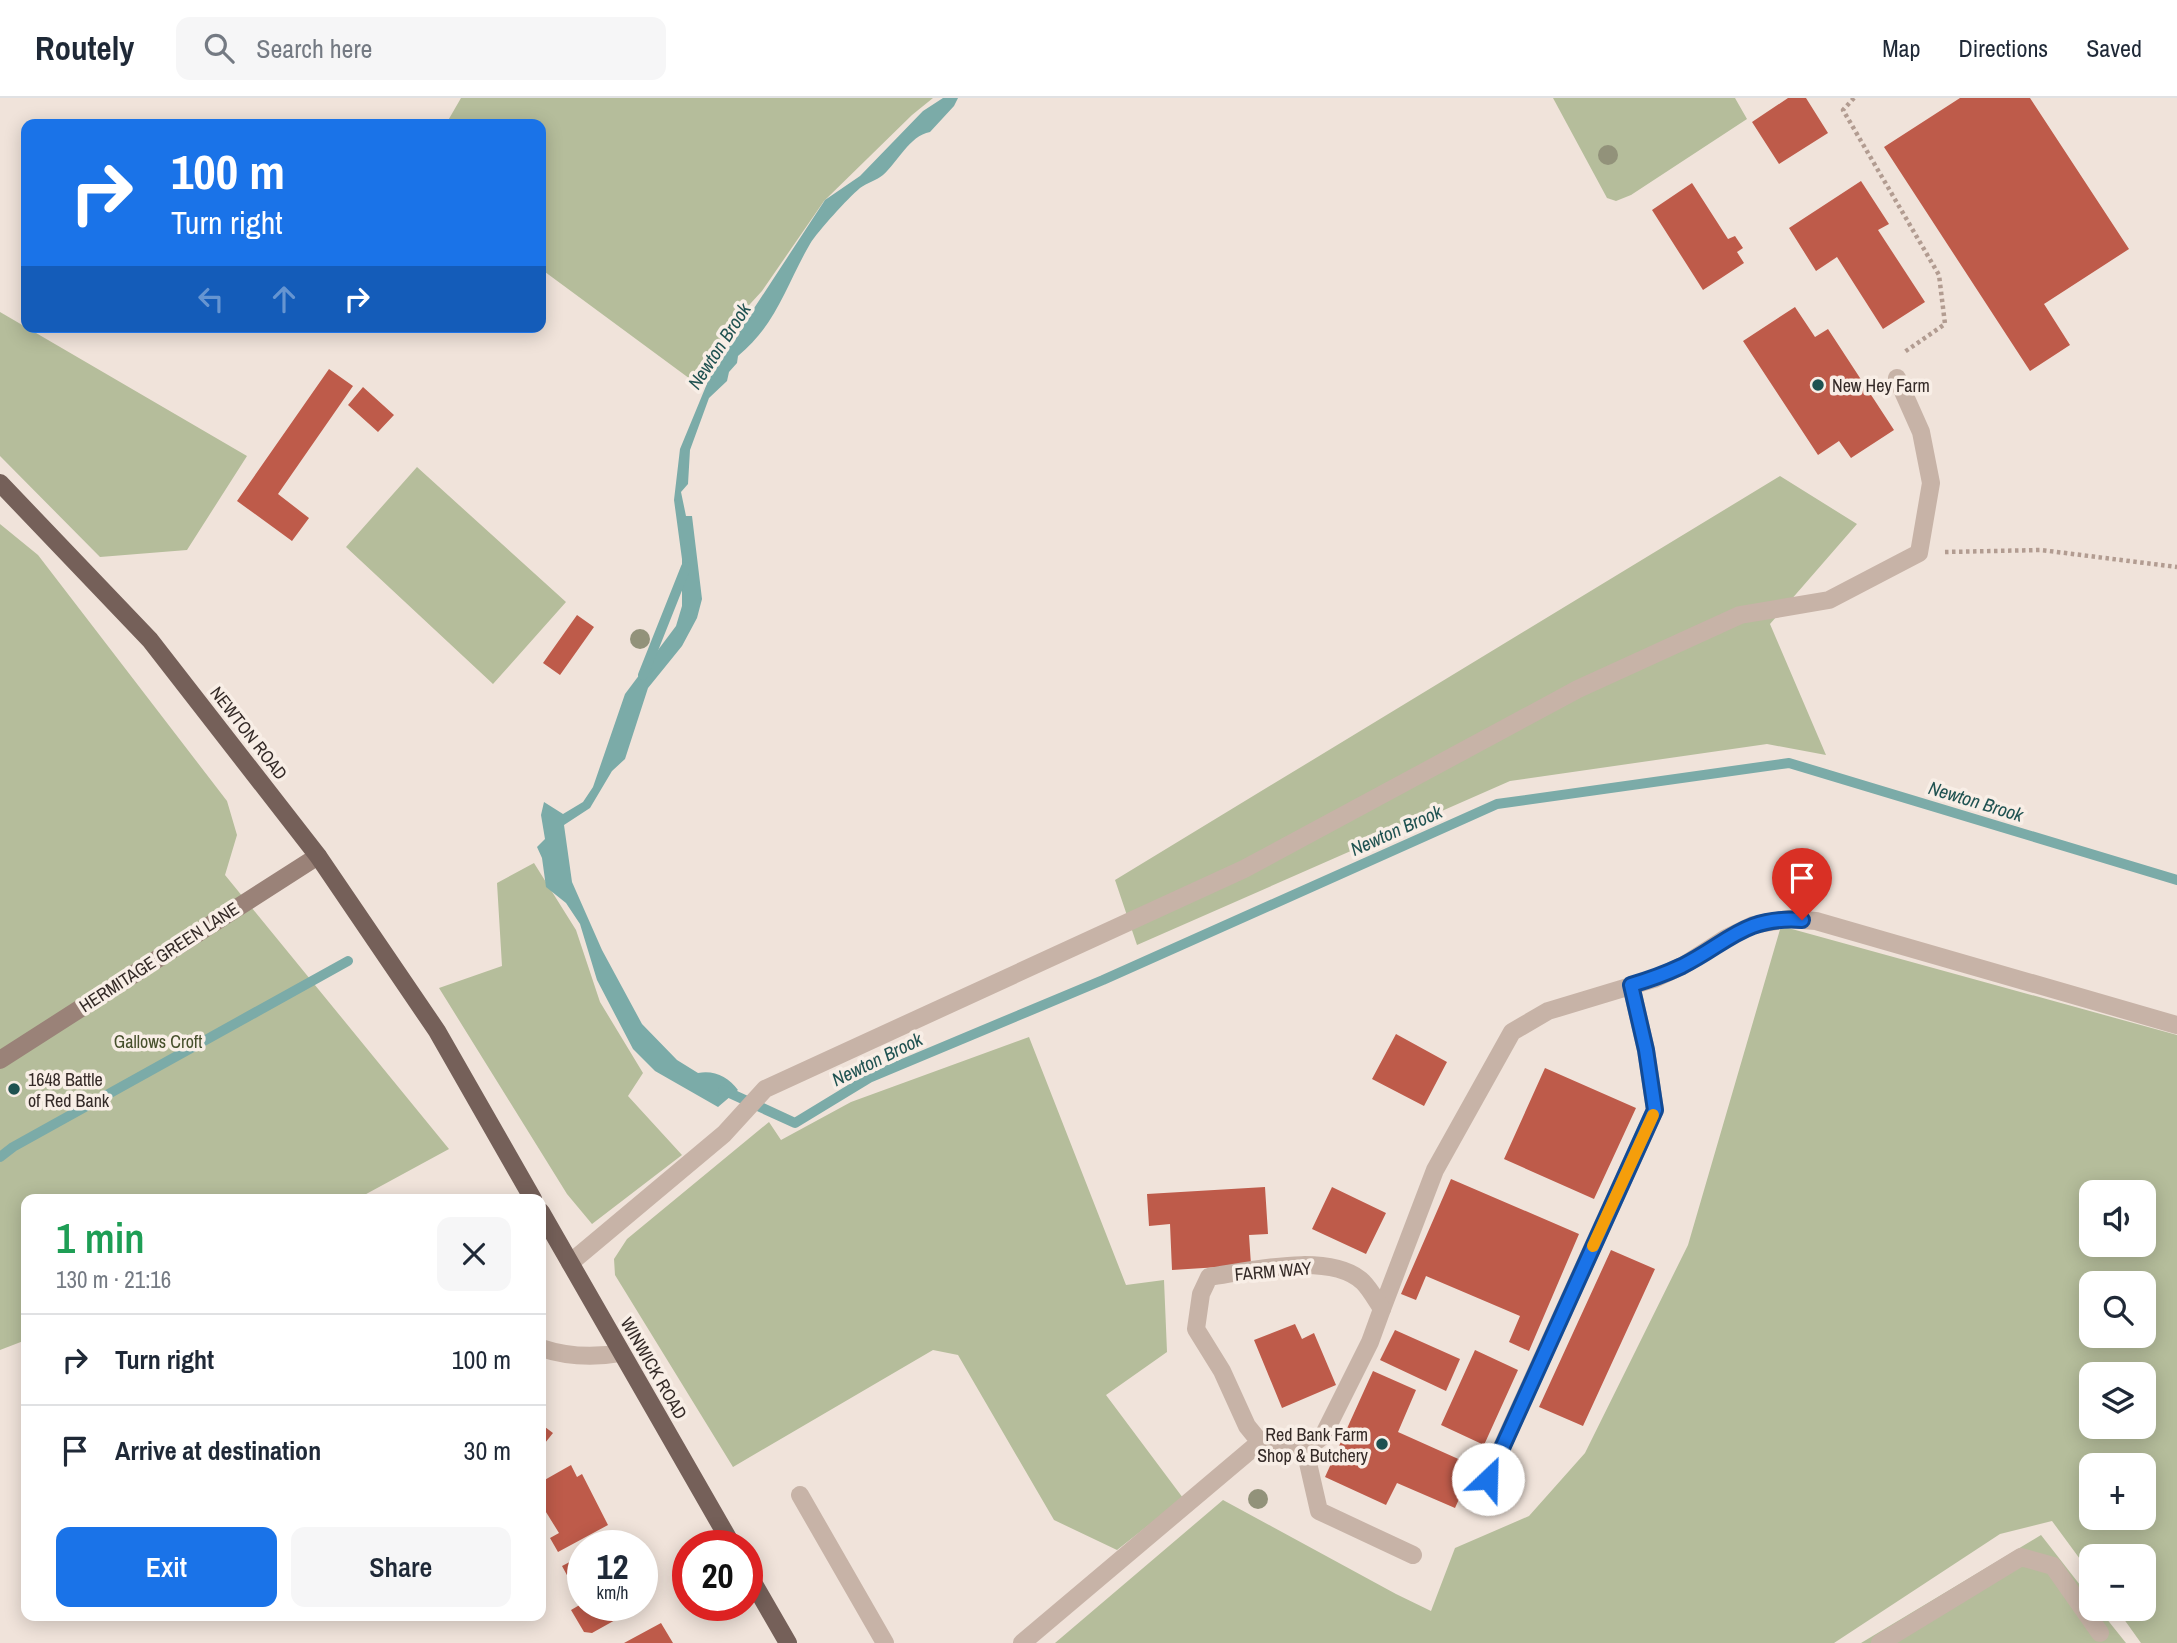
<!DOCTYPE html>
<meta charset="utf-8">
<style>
:root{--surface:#fff;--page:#f6f6f7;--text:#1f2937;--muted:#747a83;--line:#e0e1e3;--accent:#1a73e8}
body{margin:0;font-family:"Archivo Narrow",sans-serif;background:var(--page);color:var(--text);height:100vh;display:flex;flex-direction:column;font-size:26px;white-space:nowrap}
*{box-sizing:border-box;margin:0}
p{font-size:23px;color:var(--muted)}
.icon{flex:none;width:38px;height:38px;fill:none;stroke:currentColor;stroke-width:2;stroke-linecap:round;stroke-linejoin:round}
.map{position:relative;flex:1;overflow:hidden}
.sheet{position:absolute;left:21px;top:1096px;width:525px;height:427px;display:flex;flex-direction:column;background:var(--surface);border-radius:14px;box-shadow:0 4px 18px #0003}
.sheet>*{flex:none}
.banner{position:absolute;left:21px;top:21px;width:525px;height:214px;border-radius:14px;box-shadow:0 4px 18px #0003;background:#1a73e8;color:#fff;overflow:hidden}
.tools{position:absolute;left:2079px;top:1082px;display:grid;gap:14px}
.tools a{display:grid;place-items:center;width:77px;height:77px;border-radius:14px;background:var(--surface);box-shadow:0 4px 18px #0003;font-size:35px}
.speed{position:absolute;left:567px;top:1432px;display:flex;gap:14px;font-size:35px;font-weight:700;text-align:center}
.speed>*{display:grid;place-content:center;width:91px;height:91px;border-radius:50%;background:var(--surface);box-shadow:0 4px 18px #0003;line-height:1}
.speed small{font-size:18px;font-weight:400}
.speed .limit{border:10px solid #d22;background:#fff;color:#111}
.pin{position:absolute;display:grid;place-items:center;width:60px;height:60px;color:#fff;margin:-72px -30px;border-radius:50% 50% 50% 0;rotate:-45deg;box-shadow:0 0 7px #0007}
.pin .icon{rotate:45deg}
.me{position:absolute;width:77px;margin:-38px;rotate:24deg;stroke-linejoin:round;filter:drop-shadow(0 0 5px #0008)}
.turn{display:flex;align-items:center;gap:24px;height:147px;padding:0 35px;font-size:32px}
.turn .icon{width:91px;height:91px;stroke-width:2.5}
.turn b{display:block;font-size:49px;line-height:60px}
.lanes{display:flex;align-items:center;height:66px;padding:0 35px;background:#0003;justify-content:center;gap:35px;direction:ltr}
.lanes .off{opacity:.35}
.round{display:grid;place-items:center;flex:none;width:74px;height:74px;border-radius:14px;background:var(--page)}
.head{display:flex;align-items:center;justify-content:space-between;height:119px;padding:0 35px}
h1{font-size:42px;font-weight:600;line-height:52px;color:#1e9e55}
.primary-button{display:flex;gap:14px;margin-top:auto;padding:14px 35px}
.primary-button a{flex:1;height:80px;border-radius:14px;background:var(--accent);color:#fff;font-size:28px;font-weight:600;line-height:80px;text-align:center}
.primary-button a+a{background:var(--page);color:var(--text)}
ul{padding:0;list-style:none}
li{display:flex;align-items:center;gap:21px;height:91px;padding:0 35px;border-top:2px solid var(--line)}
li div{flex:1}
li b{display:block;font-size:26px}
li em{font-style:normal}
header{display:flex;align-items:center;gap:42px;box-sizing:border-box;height:98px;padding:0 35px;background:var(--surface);border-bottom:2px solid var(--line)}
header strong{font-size:33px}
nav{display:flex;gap:38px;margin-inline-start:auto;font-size:24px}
.search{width:490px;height:63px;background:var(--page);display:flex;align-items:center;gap:18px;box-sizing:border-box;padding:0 24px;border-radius:14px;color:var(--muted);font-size:26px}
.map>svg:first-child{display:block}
</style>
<header>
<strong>Routely</strong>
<div class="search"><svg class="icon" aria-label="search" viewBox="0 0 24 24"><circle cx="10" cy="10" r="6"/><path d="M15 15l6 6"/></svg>Search here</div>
<nav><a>Map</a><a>Directions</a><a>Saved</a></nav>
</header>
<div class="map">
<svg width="2177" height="1545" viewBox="0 0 2177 1545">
<rect width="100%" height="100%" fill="#f0e3da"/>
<path fill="#b5bd9b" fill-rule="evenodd" d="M461,0H933L912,17L824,103L762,193L728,230L701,289L541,171V26H446Z
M1553,0H1735L1747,21L1631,97L1616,103L1607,100Z
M0,214L247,358L187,452L100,459L0,358Z
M417,369L566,504L493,586L346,449Z
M1780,378L1857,426L1770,526L1826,657L1767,646L1510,683L1137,847L1115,782Z
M0,426L38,457L227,703L237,737L225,777L449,1051L357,1101H26V1242L0,1252Z
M534,765L576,832L600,904L643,975L628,998L682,1057L592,1126L567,1096L439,890L502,868L497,785Z
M1781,828L2177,937V1545H2141L2116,1510H2144V1458H2091V1476L2052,1423L2000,1436L1834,1545H1055L1223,1402L1396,1496L1431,1513L1455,1450L1529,1418L1585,1355L1688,1147ZM2091,1094H2144V1146H2091ZM2091,1185H2144V1237H2091ZM2091,1276H2144V1328H2091ZM2091,1367H2144V1419H2091Z
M1029,939L1126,1187L1164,1182L1167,1254L1106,1297L1183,1400L1117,1452L1054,1422L958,1257L933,1252L733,1369L615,1177L614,1161L627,1141L769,1024L781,1042L851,1004Z
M2041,1437L2091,1501V1510H2098L2126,1545H1861Z"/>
<path fill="#7baba8" d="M943,0H958L954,8L930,34C909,38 898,64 883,77C877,82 867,85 860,90C848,100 818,133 810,146C786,187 777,226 738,258L737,265L729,274L727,283L709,300L690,352L688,386L681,394L686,418H692L702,501L697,520L682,548L648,590L625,661L612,673L590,710L564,727L572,784L602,852L642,926L677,962L698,975C715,972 728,979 738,992L718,1009L655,973L633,951L597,882L580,826L566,805L546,789L542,760L537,749L545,741L541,717L544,704L563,716L583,704L593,689L625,596L676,528L682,508V461L674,402L680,351L711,276L825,102L860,78L923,13Z"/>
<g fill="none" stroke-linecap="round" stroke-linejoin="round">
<path stroke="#7baba8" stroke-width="10" d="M643,577L686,469
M723,992L795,1025L869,980L1103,882L1497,706L1789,665L2177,782
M0,1059L13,1049L348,863"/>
</g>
<path fill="#be5b4a" d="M1788,0H1806L1828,35L1779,66L1752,24Z
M1960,0H2030L2129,151L2044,206L2070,247L2030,273L1884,49Z
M1861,83L1889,126L1878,132L1925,204L1883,231L1837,159L1816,173L1789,130Z
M1692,85L1728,141L1735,138L1743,150L1737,154L1744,165L1703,192L1652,112Z
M1795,209L1815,239L1828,231L1894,332L1851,360L1839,343L1818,357L1743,243Z
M329,271L353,288L278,396L309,420L292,443L237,403Z
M363,289L394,317L378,334L348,307Z
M577,517L594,529L560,577L543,565Z
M1396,936L1447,964L1424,1008L1372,981Z
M1545,970L1636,1010L1594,1101L1504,1061Z
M1451,1081L1579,1136L1529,1253L1509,1244L1520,1218L1426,1178L1416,1202L1401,1196Z
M1265,1089L1268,1136L1249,1137L1251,1167L1172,1172L1170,1126L1149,1128L1147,1096Z
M1332,1089L1386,1115L1366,1156L1312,1131Z
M1611,1152L1655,1171L1583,1328L1539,1309Z
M1295,1226L1302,1241L1314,1235L1336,1287L1282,1310L1254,1242Z
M1395,1232L1460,1261L1446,1293L1380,1262Z
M1475,1252L1518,1272L1484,1347L1441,1327Z
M1373,1273L1416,1292L1398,1334L1474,1368L1455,1410L1397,1385L1386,1407L1325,1379Z
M541,1326L553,1335L541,1350Z
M571,1367L577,1379L582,1376L608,1427L558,1454L550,1440L559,1435L541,1406V1384Z
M583,1457V1485L574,1490L562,1468Z
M642,1483L651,1502L592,1535L584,1534L571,1512L583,1505V1507H642Z
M661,1525L673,1545H624Z"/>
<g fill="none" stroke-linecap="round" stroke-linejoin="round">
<path stroke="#b29c91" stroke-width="4.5" stroke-dasharray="3.5 3.5" stroke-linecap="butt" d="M1854,0L1843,12L1939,177L1945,226L1903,255
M1945,454L2041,452L2177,469"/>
<path stroke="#c7b3a7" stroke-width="18" d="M570,1165L724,1036L765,991L1244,771L1578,591L1740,517L1829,502L1919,455L1931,385L1921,334L1897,280
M1382,1211L1435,1072L1512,934L1548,913L1654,881L1684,867L1726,840L1753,827L1788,821L1816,823L2177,927
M1260,1344L1287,1354L1305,1352L1319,1413L1413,1457
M800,1397L885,1545
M1476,1406L1655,1012L1646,952L1631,887"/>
<path stroke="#c7b3a7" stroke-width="18" d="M541,1250C568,1259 593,1260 621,1255
M1022,1545L1260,1344L1247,1328L1222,1273L1196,1231L1201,1196L1209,1179C1250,1173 1330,1153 1363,1184C1370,1191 1376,1202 1382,1211L1370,1244L1323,1338L1305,1352
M1880,1545L2021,1459L2053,1468L2100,1535"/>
<path stroke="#9a8278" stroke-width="18" d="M0,962L318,758"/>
<path stroke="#756059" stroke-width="18" d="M0,385L150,542L318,758L437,933L533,1101
M541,1114L732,1447
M747,1474L788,1545"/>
</g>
<g fill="#92927a">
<circle cx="1608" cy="57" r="10"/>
<circle cx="640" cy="541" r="10"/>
<circle cx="1258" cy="1401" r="10"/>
</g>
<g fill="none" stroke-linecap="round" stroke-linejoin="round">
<g stroke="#114b97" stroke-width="18">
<path id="route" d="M1488,1381L1655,1012L1646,952L1631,887C1648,882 1665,876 1682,868C1728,845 1744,818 1802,822"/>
</g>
<use href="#route" stroke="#1a73e8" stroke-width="12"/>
<path stroke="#f59e0b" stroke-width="12" d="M1593,1148L1653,1017"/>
</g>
<g fill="#1f5251" stroke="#f8eee6" stroke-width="2.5">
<circle cx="1818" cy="287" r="7"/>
<circle cx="14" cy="991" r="7"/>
<circle cx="1382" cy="1346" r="7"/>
</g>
<g text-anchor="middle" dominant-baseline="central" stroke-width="7" stroke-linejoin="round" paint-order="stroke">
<g font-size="18" fill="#342a27" stroke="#f8eee6" text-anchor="start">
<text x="1832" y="287">New Hey Farm</text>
<text x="28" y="981">1648 Battle<tspan x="28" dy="21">of Red Bank</tspan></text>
<text x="1368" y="1336" text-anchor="end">Red Bank Farm<tspan x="1368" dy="21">Shop &amp; Butchery</tspan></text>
</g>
<g font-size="18" fill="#342a27" stroke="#f8eee6">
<text transform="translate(249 635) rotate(52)">NEWTON ROAD</text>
<text transform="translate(159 859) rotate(-33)">HERMITAGE GREEN LANE</text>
<text transform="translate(1273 1173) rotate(-5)">FARM WAY</text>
<text transform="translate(654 1270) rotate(60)">WINWICK ROAD</text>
</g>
<g font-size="18" fill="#46502c" stroke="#f8eee6">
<text x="158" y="943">Gallows Croft</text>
</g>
<g font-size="19" font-style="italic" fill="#1f5251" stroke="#f8eee6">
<text transform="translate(719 248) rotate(-57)">Newton Brook</text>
<text transform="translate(1976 703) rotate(17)">Newton Brook</text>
<text transform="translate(1396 732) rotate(-24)">Newton Brook</text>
<text transform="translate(877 961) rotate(-26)">Newton Brook</text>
</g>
</g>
</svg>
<div class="tools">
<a><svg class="icon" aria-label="sound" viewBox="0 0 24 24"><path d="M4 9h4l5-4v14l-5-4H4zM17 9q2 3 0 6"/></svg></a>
<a><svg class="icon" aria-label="search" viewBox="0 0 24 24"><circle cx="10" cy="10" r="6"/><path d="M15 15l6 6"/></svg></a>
<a><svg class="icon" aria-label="layers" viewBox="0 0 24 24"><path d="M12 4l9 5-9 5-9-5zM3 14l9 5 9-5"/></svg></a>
<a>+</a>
<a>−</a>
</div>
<div class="speed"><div>12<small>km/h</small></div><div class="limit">20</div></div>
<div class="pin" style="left:1802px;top:822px;background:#d93025"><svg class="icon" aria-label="arrive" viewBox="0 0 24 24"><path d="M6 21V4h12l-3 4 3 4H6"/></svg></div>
<svg class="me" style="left:1488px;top:1381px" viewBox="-20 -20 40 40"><circle r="19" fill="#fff"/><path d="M0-13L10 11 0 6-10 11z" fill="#1a73e8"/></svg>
<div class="banner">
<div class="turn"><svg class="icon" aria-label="right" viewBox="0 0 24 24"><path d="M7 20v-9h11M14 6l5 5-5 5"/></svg><div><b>100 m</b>Turn right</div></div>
<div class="lanes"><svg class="icon off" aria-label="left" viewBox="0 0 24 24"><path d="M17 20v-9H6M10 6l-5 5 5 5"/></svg><svg class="icon off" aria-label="ahead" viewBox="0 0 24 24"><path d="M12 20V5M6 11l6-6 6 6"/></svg><svg class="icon" aria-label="right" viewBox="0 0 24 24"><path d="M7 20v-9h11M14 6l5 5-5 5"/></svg></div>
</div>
<section class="sheet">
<div class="head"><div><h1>1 min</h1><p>130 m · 21:16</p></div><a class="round"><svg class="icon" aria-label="close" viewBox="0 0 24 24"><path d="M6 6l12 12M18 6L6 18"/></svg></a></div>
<ul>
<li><svg class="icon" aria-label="right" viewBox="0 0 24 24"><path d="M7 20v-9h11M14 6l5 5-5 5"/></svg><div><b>Turn right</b></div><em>100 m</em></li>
<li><svg class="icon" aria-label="arrive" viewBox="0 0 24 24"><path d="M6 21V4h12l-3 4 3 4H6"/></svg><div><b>Arrive at destination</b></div><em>30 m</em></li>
</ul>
<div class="primary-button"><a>Exit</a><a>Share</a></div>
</section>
</div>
